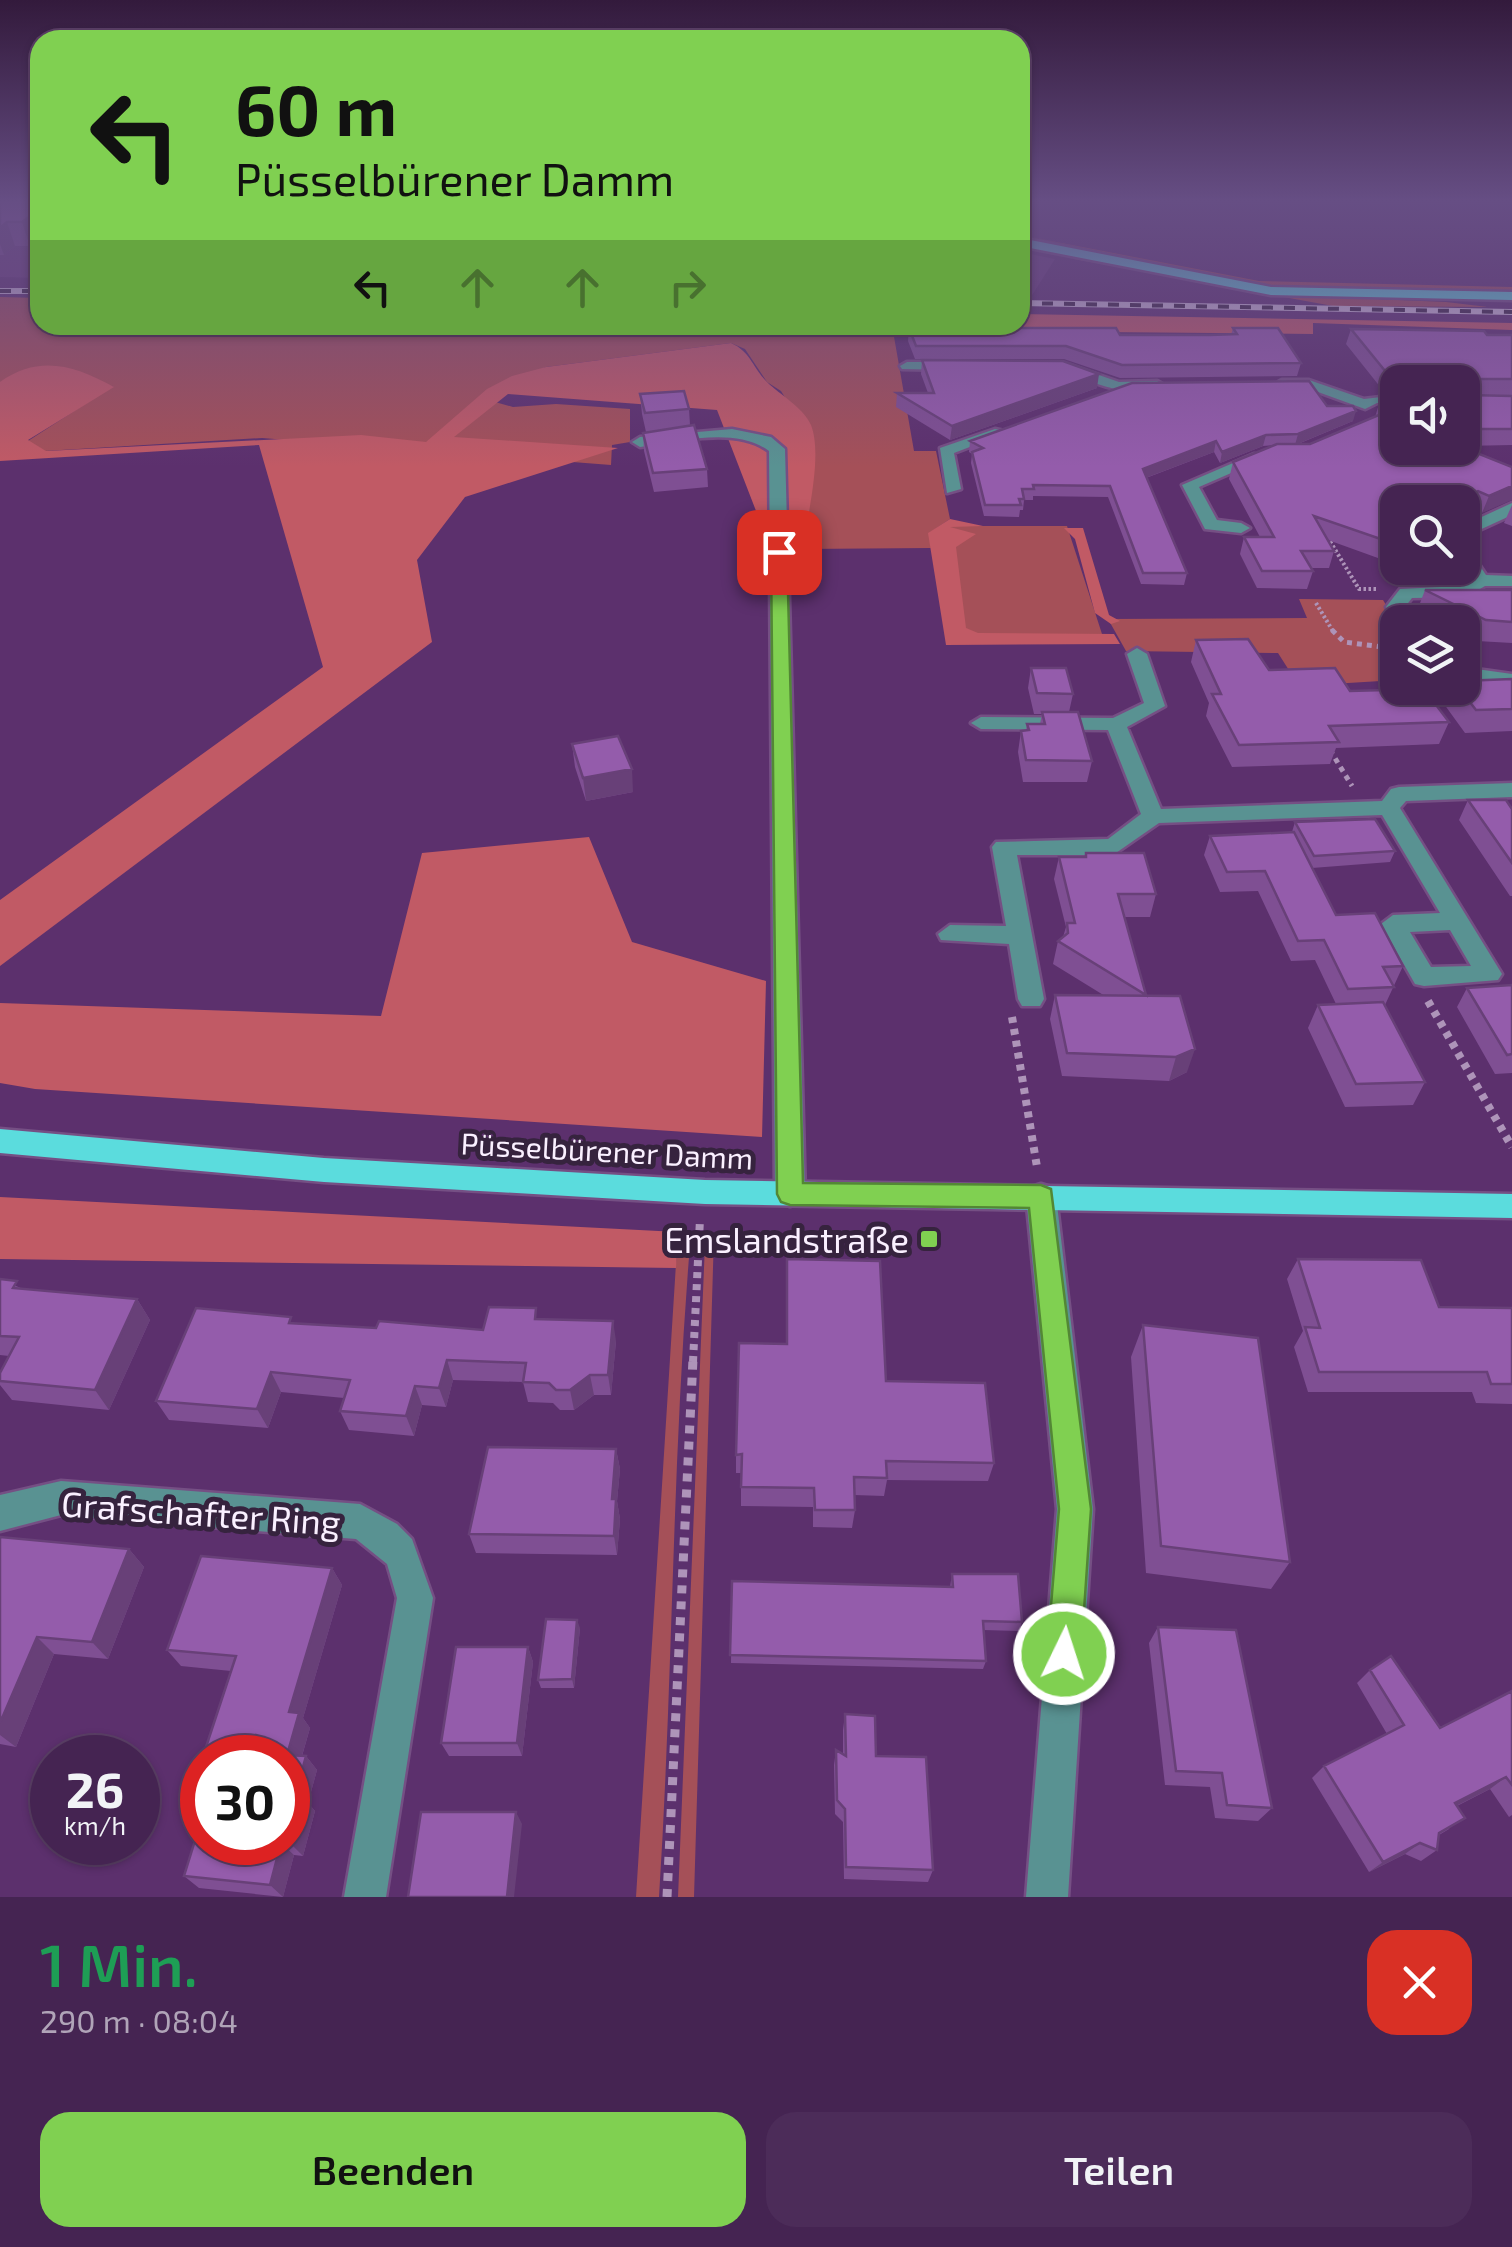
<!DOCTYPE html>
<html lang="de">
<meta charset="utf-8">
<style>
:root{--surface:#452452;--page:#4c2c59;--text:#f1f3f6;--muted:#b0a4b8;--line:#5d4169;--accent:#80d051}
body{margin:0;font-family:"Exo 2",sans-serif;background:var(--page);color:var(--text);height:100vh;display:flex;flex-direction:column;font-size:38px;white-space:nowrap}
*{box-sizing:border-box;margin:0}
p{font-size:32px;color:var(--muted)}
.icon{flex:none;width:55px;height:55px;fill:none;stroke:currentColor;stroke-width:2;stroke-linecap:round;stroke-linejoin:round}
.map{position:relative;height:1897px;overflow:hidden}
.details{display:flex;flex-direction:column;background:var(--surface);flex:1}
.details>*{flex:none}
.hud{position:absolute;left:30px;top:30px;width:1000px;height:305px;border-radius:30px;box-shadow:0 2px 8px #0004,0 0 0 2px var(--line);background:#80d051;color:#111;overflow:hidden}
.buttons{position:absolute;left:1380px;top:365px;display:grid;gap:20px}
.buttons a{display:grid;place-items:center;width:100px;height:100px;border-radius:20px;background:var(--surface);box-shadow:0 2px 8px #0004,0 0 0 2px var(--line);font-size:50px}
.speed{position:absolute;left:30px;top:1735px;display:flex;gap:20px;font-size:50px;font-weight:700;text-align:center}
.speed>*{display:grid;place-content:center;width:130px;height:130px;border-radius:50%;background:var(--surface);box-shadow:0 2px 8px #0004,0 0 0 2px var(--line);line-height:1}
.speed small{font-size:25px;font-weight:400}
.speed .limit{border:15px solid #d22;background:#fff;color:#111}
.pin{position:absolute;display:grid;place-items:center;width:85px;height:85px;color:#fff;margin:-42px;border-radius:20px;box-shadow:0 5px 15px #0006}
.me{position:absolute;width:110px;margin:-55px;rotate:4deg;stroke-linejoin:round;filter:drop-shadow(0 0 8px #0008)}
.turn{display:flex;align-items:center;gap:35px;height:210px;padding:0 40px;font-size:45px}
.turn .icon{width:130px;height:130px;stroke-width:2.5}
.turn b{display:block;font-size:70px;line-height:85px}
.lanes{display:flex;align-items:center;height:95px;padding:0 40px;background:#0003;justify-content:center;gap:50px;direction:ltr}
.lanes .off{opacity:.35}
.round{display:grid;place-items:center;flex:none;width:105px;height:105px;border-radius:30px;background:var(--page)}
.headline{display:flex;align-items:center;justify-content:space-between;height:170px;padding:0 40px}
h1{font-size:60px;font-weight:600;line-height:75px;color:#1e9e55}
.primary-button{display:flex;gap:20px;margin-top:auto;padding:20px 40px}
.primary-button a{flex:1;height:115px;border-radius:30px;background:var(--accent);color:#111;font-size:40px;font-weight:600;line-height:115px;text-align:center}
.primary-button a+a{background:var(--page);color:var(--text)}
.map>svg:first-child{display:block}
</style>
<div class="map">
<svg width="1512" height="1897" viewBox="0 0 1512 1897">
<rect width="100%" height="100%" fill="#5c306d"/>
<path fill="#6a3b7b" d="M0,201H40V278L0,277Z
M1020,252L1055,259L1029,300L1020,299Z"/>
<path fill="#a55058" d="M1020,235L1259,281L1512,287V292L1452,293L1264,285Z
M1079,258L1278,295L1446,302L1488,307L1333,306L1074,259Z
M0,297L40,298V325H738L735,332L755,335L766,325L893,331L914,451H936L950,519L929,533L931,548L803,549L815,446L781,391L767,382L745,349L731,343L546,367L481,398L513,407L556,404L630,409V442L612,445L611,465L262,438L45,451L28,441L113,386L0,382Z
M945,526H1067L1102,634H966Z
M1299,599L1383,600L1397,623V680L1299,686L1278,653L1126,651L1108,619L1307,618Z
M678,1232L690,1245C672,1462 673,1680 659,1897H636Z
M714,1235L694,1897H678L705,1244Z"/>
<path fill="#c15a65" d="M1020,314L1512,323V330L1313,323V334L785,329L781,325H1020Z
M731,343C751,352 752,367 767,382C780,395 803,407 811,425C823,456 807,516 803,549L775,560L717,410L508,394L454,437L618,448L465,497L417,560L432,642L0,966V900L323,667L259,445L0,461V382C40,354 75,366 114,387L28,440L46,451L361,435L426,442L487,389L512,376L546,367Z
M950,519L983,526L950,527L976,534L956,547L966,628L978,633L1114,634L1120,644L946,645L928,533Z
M1064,528H1083L1109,615L1120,621L1111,624L1095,613L1075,539Z
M589,837L632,942L766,981L762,1137L35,1089L0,1083V1003L381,1016L422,853Z
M0,1197L678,1232L676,1268L0,1259Z"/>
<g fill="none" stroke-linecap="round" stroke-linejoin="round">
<g stroke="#754f84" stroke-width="5">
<path id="minor" d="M907,362H955L962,366L955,370L902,369L900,366Z
M1070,365L1119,382L1157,381L1164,385C1136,403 1094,382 1065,372V366Z
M1282,380H1309L1364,399L1398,395V403H1377L1365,409L1307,388L1277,387L1275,384Z
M732,429L771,437L785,449L805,1194L800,1203L790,1206L780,1203L775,1194L769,451C735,426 679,442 640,447L632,442L640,437Z
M995,429L1009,432L954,453L961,489L947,493L940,448Z
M1254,454L1268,457L1199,487L1217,520L1241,523L1250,528L1241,533L1205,529L1182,485Z
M1512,503V515L1462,538V526Z
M1462,547L1468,548L1486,575L1512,576V586H1485L1466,597L1412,598L1405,607L1416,622L1398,624L1386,607L1400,589L1461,586L1471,579L1462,566Z
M1137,648L1147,654L1165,706L1127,727L1161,809L1382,801L1391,789L1399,787L1512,783V797L1406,801L1400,808L1502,974L1498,980L1424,986L1415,984L1381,924L1393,915L1440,913L1382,815L1159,823L1113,855H1017L1044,999L1040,1006H1022L1018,999L1009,944L941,940L938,934L950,925L1006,926L992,847L996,842L1108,839L1141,814L1108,730L981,729L971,723L981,717L1113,718L1144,703L1127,654ZM1450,930L1471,966L1431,967L1410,932Z
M1462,667L1512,674V687L1462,679Z
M1041,1184L1051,1187L1056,1196L1093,1509L1068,1897H1026L1057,1509L1026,1196L1031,1187Z
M61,1481L360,1504L397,1524L412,1539L433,1598L386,1897H344L397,1598L387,1564L356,1539L61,1515L0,1531V1495Z"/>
</g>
<g stroke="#754f84" stroke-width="5">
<path id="major" d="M1020,238L1271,287L1512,292V300L1271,295L1020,246Z
M0,1129L324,1158L705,1180L1512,1194V1218L705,1204L324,1182L0,1153Z"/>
</g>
<path stroke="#ae94b9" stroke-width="4" stroke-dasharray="2.5 2.5" stroke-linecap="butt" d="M1325,533L1359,589H1376
M1316,603L1334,633"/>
<path stroke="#ae94b9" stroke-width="5" stroke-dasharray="5 5" stroke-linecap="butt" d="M1332,630L1344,642L1398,649
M1330,750L1352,786"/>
<path stroke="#ae94b9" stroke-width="8" stroke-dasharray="6 6" stroke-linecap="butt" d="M1428,1001L1512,1147
M1012,1017L1037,1167
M693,1362L700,1219"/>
<path stroke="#ae94b9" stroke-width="9" stroke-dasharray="8 8" stroke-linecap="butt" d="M667,1897L693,1359"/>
<use href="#minor" fill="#599292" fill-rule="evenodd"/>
<use href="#major" fill="#5bdcdd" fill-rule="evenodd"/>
<g stroke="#d9c8e1" stroke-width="6">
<path id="rail" d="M0,291H40
M1020,303L1512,312"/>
</g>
<use href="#rail" stroke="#36233e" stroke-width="4" stroke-dasharray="11" stroke-linecap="butt"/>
</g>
<path fill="#7f4f93" d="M0,201H40V240H37L30,246H15L4,255H0Z
M909,328L1120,335H1231L1233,328L1301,363L1297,376L1120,378L1064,359H915L908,341Z
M1351,329L1512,335V445L1462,446V382H1398V392L1385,393L1346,344Z
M922,360L1097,388L950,440L896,407L897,393H928L921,374Z
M640,394L689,409L690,425L707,469L708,487L654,492L644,451L643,433L646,432L642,414Z
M1380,401H1398V448L1512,467L1482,513L1471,508L1398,502V562H1389L1328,540L1334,551L1329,568H1311L1313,571L1307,589L1257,588L1240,554L1244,537H1260L1229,479L1233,462L1275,445L1263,446L1220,463L1214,452L1146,478L1187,573L1184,585L1141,584L1108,497L1033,496V500H1024L1023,510H1020L1019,517L984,516L971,463L972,454L969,452L970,441L1327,406L1353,421L1298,444H1310L1375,417Z
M1512,505V526L1504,523Z
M1425,590H1512V643L1477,641L1462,634V622H1440L1417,611Z
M1196,640L1269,670L1350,691L1449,722L1439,744L1336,748L1330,764L1232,767L1206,716L1209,703L1191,662Z
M1031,668L1073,694L1069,712L1092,761L1087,782H1023L1018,752L1021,731H1026L1027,724H1040L1042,714H1034L1028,688Z
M1512,679V731L1465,733L1444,704L1451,688H1462Z
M572,744L633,792L586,801L575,767Z
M1468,800L1512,809V896H1510L1459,820Z
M1295,822L1395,851L1390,862L1312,868L1336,915L1403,966L1385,1005L1425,1082L1413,1105L1345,1107L1308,1028L1318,1005L1336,1004L1315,960L1291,961L1258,891L1220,892L1204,855L1210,836L1292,832Z
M1086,853L1156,894L1150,917H1124L1146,995L1187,1072L1169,1081L1062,1076L1050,1019L1055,995L1105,996L1053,964L1058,941L1063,937L1066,927L1054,879L1059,857H1085Z
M1512,985V1073L1495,1074L1457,1007L1467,988Z
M1298,1259L1439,1307L1512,1308V1404L1476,1403L1472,1392H1308L1294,1347L1303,1331L1287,1279Z
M0,1279L23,1289L137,1299L150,1320L109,1410L12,1400L0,1385V1373L9,1356L0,1355Z
M538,1319L616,1341L611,1395H594L574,1410H560L553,1403L528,1402L523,1382L453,1380L446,1407L422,1405L414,1436L349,1430L340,1411L344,1398L281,1392L268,1428L169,1420L156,1401L294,1323L376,1328L483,1330Z
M1143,1325L1290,1562L1271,1589L1146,1573L1131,1357Z
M886,1381L994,1463L988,1481L887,1480L884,1496L854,1495L855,1510L852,1528L813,1527V1507L741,1506V1473H736V1455Z
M616,1449L620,1469L617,1501L620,1519L617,1555L476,1553L469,1534Z
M0,1537L129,1549L144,1567L108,1659L54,1654L16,1747L0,1744Z
M332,1568L342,1585L303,1718L310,1728L302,1756H306L317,1770L308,1803L315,1811L303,1856L294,1855L283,1897L199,1888L184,1876L288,1758H212L205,1750L231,1671L181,1666L167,1650Z
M952,1574L1022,1622L1019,1631L983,1630L986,1661L983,1669L731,1663L732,1581L950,1587Z
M1158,1627L1272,1808L1258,1821L1215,1818L1210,1787L1165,1785L1149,1643Z
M580,1628L574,1688H541L538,1680Z
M528,1647L533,1662L522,1756H449L441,1743Z
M1370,1670L1440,1728L1512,1691V1815L1509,1817L1490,1789L1457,1806L1449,1829L1439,1835L1437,1850L1421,1861L1405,1854L1369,1872L1312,1778L1324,1766L1387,1734L1357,1683Z
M845,1714L876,1756L933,1870L928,1882L844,1879L843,1822L835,1814L834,1765L836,1750L843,1754V1730Z"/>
<path fill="#684078" d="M29,217L37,240L30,246L22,222Z
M7,222L15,246L4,255L0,244V228Z
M1099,374L1097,388L950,440L952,426Z
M1356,411L1353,421L1295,445L1298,434Z
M1266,435L1263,446L1220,463L1222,452Z
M1216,441L1214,452L1140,480L1143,469Z
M1512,486V500L1482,513L1489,496Z
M1478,491L1471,508L1462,512V502H1454Z
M632,769L633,792L586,801L583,778Z
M1195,1049L1187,1072L1169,1081L1176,1057Z
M137,1299L150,1320L109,1410L95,1390Z
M613,1321L616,1341L611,1395L608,1375Z
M447,1360L453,1380L446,1407L439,1388Z
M271,1372L281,1392L268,1428L257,1409Z
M590,1375L594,1395L574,1410L570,1390Z
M415,1386L422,1405L414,1436L406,1416Z
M616,1449L620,1469L617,1501L620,1519L617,1555L614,1536L612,1499Z
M129,1549L144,1567L108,1659L92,1642Z
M332,1568L342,1585L303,1718L310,1728L298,1769L287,1755L289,1712Z
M577,1620L580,1628L574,1688L572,1679Z
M37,1637L54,1654L16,1747L0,1735V1723Z
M528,1647L533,1662L522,1756L517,1743Z
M306,1756L317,1770L308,1803L315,1811L303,1856L290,1843L295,1796Z
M1506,1777L1490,1789L1440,1814L1455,1803Z
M516,1812L522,1824L514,1897H507Z
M281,1843L294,1855L283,1897L270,1885Z
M1420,1843L1405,1854L1369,1872L1383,1862Z"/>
<path fill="#945cab" stroke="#684078" stroke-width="2.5" d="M0,201H40V217H29L22,222H7L0,228Z
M909,328H1116L1120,335H1210L1237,334L1233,328H1278L1301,363L1122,365L1066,346H916Z
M1351,329L1484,331L1487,335H1512V379H1468L1464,382L1468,395L1512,396V429H1462V382H1406V377H1390Z
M922,360L1063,361L1099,374L952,426L897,393H934Z
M1309,381L1327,406H1353L1356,411L1298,434L1266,435L1222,452L1216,441L1143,469L1187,573H1143L1110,486L1033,485L1034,489H1022L1024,499H1019L1021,505H985L972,452L983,448L970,441L1132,383Z
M684,391L689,409L645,413L640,394Z
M1380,401H1398V448L1462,447L1512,467V486L1489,496L1478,491L1454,502H1398V545L1314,516L1334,551H1301L1313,571H1262L1244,537H1274L1233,462L1277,444H1310L1379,415L1384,409Z
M694,425L707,469L653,473L643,433Z
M1425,590H1512V622L1486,620Z
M1248,639L1269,670L1335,668L1350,691L1424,689L1449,722L1329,726L1339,742L1239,745L1212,694H1221L1196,640Z
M1031,668H1066L1073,694L1037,693Z
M1512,679V709L1476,710L1459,688H1462V681Z
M1042,712H1078L1092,761L1026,760L1021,731L1029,730L1027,724H1045Z
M618,736L632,769L583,778L572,744Z
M1468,800H1506L1512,809V863Z
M1375,819L1395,851L1314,856L1295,822Z
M1294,832L1336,915L1375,913L1403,966L1383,967L1394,987L1348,989L1324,940L1298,941L1265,871L1227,872L1210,836Z
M1086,853H1144L1156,894H1118L1146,995L1058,941L1068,933L1067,923H1075L1059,857H1086Z
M1512,985V1054L1507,1055L1467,988Z
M1055,995L1180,996L1195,1049L1176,1057L1067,1053Z
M1383,1002L1425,1082L1356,1084L1318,1005Z
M787,1259L880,1261L886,1381L985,1383L994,1463L886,1461L887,1478L854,1477L855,1510H815L814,1488L741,1487L742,1454L736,1455L739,1343L787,1344Z
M1298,1259L1421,1260L1439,1307L1512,1308V1384H1491L1487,1372H1319L1305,1327L1320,1328Z
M0,1279L17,1281L13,1288L137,1299L95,1390L0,1381V1373L19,1337L0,1336Z
M489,1307L536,1308L535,1319L613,1321L608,1375H590L570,1390H556L549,1383L523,1382L526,1363L447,1360L439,1388L415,1386L406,1416L340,1411L350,1380L271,1372L257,1409L156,1401L196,1308L291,1317L289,1323L376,1328L379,1321L483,1330Z
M1143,1325L1258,1338L1290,1562L1161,1546Z
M488,1447L616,1449L612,1499H616L614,1536L469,1534Z
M0,1537L129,1549L92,1642L37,1637L0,1723Z
M201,1556L332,1568L289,1712L299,1713L287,1755L306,1756L295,1796L303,1798L290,1843H281L270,1885L184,1876L202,1818V1842H288V1758H222L224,1752L205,1750L236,1656L167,1650Z
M952,1574H1018L1022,1622L983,1621L986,1661L730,1655L732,1581L953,1587Z
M546,1619L577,1620L572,1679L538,1680Z
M1158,1627L1236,1630L1272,1808L1227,1805L1222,1773L1176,1771Z
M456,1647H528L517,1743H441Z
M1391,1656L1440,1728L1512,1691V1785L1506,1777L1455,1803L1465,1818L1439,1833L1437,1850L1420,1843L1383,1862L1324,1766L1404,1725L1370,1670Z
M845,1714L875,1716L876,1756L926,1757L933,1870L846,1867L845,1809L837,1800L836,1750L846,1756Z
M421,1812H516L507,1897H408Z"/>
<linearGradient id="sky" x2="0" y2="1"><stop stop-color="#331a3c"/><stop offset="0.43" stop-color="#664e84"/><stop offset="1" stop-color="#664e84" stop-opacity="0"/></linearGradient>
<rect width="1512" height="467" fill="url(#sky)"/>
<path fill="#80d051" stroke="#538735" stroke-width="2.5" d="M779,547L787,552L803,1183L1041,1185L1051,1189L1091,1509L1081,1654L1076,1666L1064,1671L1052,1666L1047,1654L1059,1509L1029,1208L790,1205L781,1202L777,1194L771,552Z"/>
<rect fill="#80d051" stroke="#36233e" stroke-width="4" x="919" y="1229" width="20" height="20" rx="5"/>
<g text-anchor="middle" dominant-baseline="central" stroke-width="10" stroke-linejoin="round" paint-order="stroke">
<g font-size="30" fill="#faf0ff" stroke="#36233e">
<text transform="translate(607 1150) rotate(3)">Püsselbürener Damm</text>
</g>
<g font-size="35" fill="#faf0ff" stroke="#36233e" text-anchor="end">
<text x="909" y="1239">Emslandstraße</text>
</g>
<g font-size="35" fill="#faf0ff" stroke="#36233e">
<text transform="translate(201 1512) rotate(4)">Grafschafter Ring</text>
</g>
</g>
</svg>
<div class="buttons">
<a><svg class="icon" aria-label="sound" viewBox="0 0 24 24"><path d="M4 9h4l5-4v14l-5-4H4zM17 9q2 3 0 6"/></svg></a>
<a><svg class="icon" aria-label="search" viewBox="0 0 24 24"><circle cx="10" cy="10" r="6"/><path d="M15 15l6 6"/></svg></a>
<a><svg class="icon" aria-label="layers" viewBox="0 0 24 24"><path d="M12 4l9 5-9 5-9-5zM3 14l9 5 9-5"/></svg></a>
</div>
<div class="speed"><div>26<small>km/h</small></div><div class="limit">30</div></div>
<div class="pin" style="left:779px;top:552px;background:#d93025"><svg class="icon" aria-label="arrive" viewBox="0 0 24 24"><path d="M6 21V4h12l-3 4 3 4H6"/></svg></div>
<svg class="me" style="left:1064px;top:1654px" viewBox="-20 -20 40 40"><circle r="17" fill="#80d051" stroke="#fff" stroke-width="3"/><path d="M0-11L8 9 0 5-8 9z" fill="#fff"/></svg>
<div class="hud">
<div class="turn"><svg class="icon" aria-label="left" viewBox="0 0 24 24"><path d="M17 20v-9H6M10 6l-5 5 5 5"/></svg><div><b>60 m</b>Püsselbürener Damm</div></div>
<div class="lanes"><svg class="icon" aria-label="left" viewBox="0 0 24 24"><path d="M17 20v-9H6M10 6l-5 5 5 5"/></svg><svg class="icon off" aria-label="ahead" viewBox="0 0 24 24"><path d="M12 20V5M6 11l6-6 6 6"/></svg><svg class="icon off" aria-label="ahead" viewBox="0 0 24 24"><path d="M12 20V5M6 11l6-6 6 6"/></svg><svg class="icon off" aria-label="right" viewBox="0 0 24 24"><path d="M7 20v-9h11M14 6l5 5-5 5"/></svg></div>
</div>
</div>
<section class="details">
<div class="headline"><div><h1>1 Min.</h1><p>290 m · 08:04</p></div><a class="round" style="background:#d93025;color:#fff"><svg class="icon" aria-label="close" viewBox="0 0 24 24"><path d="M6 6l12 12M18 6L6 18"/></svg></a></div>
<div class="primary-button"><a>Beenden</a><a>Teilen</a></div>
</section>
